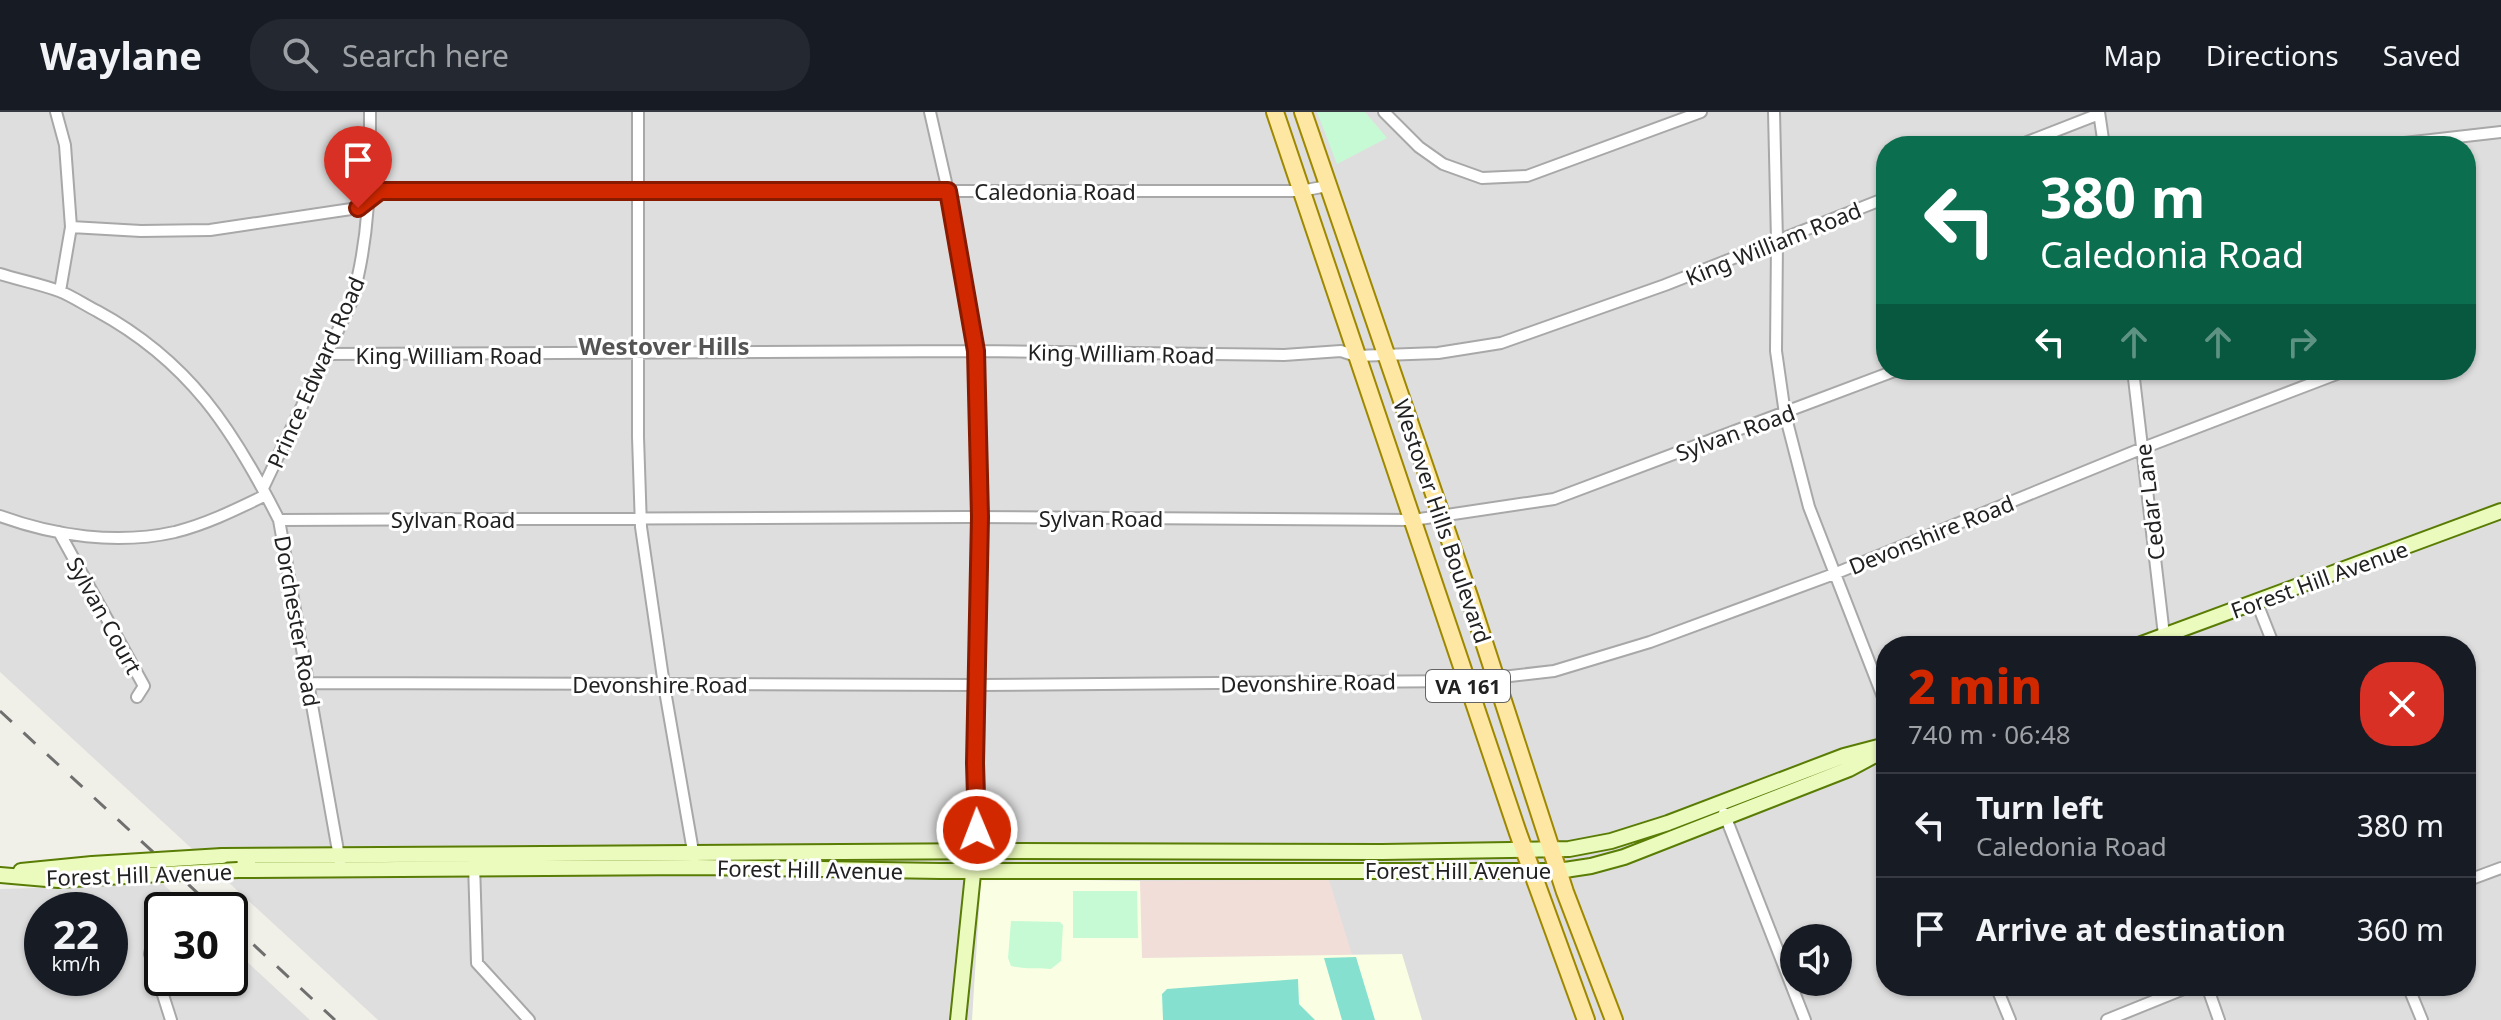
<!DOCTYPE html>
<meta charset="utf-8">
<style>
:root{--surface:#171b24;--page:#242831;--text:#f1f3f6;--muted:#9ea1a6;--line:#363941;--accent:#d22800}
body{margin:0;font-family:"Noto Sans",sans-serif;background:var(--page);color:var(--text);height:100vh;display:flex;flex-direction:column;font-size:30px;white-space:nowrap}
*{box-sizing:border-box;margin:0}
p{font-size:26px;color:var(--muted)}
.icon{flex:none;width:44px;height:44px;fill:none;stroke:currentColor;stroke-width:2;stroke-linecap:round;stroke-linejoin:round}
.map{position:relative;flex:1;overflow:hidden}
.details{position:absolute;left:1876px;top:524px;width:600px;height:360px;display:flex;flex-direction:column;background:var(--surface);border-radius:32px;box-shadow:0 2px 6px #0004}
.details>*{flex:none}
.guide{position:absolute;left:1876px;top:24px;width:600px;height:244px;border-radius:32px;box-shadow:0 2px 6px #0004;background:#0b6e4f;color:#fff;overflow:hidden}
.controls{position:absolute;left:1780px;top:812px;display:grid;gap:16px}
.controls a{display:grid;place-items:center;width:72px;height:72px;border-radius:50%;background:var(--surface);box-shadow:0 2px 6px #0004;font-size:40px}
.speed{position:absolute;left:24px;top:780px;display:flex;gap:16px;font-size:40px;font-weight:700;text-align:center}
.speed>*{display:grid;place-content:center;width:104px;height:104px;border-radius:50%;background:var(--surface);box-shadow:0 2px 6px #0004;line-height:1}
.speed small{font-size:20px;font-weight:400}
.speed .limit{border:4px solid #111;border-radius:12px;background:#fff;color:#111}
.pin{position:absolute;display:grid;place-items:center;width:68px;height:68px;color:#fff;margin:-82px -34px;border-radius:50% 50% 50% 0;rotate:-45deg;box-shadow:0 0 8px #0007}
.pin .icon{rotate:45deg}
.me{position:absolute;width:88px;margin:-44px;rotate:359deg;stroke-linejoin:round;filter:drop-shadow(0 0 6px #0008)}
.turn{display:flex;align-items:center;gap:28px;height:168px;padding:0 32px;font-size:36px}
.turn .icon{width:104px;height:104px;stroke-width:2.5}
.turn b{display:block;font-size:56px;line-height:68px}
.lanes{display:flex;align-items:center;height:76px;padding:0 32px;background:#0003;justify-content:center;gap:40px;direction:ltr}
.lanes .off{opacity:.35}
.round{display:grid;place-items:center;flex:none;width:84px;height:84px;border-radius:32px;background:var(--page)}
.summary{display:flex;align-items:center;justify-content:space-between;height:136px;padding:0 32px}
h1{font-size:48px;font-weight:800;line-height:60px;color:var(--accent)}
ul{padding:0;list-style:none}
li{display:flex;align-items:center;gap:24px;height:104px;padding:0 32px;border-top:2px solid var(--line)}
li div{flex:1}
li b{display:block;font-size:30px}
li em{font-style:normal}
header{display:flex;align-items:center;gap:48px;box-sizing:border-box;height:112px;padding:0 40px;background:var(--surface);border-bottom:2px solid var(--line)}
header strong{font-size:38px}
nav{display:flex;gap:44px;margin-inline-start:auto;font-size:28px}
.search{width:560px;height:72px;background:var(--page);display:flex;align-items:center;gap:20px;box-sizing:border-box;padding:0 28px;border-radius:32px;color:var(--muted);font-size:30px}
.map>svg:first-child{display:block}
</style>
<header>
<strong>Waylane</strong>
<div class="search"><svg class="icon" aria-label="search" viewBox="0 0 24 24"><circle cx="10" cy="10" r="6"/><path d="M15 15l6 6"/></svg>Search here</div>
<nav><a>Map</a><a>Directions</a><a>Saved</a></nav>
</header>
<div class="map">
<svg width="2501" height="908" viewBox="0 0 2501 908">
<rect width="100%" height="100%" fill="#f1f0e8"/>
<path fill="#dfdede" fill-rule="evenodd" d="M0,0H2501V908H378L0,560ZM1886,34H2466V258H1886ZM1886,534H2466V874H1886ZM1794,826H1838V870H1794Z
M163,772L190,798H162V866H230V834L310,908H0V777ZM42,798H110V866H42Z"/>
<path fill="#f2ded8" d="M1329,768L1352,843L1141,846L1140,769Z"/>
<path fill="#faffe3" d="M981,766L1140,769L1142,846L1402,842L1422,908H972Z"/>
<path fill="#c6fad4" d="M1317,0H1365L1387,26L1337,52Z
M1073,779H1137L1138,826H1073Z
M1011,809L1060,810L1063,813L1061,849L1051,857C1036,855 1027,858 1011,854L1008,846Z"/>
<path fill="#86e0cf" d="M1356,845L1375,908H1342L1324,846Z
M1298,867L1299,892L1315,908H1163L1162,882L1167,877Z"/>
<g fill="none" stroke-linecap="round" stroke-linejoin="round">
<g stroke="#a8a8a8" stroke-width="14">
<path id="street" d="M56,0L65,33L71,115L60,179
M638,0V325L641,415L664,573L694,745
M930,0L948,79L976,239L980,487L975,739
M1384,0L1419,35L1443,52L1482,66L1527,64L1701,0
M1774,0L1777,129L1776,239L1785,302L1809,395L1886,593
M2099,0L2104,34
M2017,34L2099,2
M2378,34L2501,20
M71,115L141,119L210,118L358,96L380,79H1301L1327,74
M0,162C19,168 40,172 59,179C72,184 85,193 97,199C189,249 233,317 279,408L340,750
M327,242L976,239L1284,243L1341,239L1356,244L1438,241L1501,231L1665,173L1886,86
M2133,258L2164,523
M263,376L351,191C370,128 370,66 370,0
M0,404C55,424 117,433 175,420C207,412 237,397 266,383
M279,408L967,405L1413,408L1554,387L1897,258
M59,420L144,574L137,585
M2257,491L2274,534
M308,571L978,573L1466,569L1554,559L1650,530L1834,462L2143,336L2347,258
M1724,701L1805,908
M474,751L477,851L529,908
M2466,769L2501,756
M155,816L150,842L171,908
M1996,874L2010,908
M2207,874L2219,908
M2408,874L2422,908
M2107,908L2191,874"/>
</g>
<g stroke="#587c04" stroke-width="18">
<path id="secondary" d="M2136,534L2501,399
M222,744L1001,739L1382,740L1569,737L1611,729L1668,711L1844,644L1886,633
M238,758L696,755L940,759H1558L1591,754L1624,745L1849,657L1879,641
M21,759L92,752
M0,763L58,768L107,765
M958,908L974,752"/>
</g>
<g stroke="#9e8800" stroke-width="20">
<path id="primary" d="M1275,0L1518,721L1586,908
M1303,0L1470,487L1565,780L1614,908"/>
</g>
<use href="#street" stroke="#fff" stroke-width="10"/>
<use href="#secondary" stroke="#ebfabd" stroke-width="14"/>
<use href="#primary" stroke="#fde7a2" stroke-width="16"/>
<path stroke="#6f6f6f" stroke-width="3" stroke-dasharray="16 16" stroke-linecap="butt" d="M0,599L216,798
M230,811L335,908"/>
<g stroke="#587c04" stroke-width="18" stroke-linecap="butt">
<path id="secondary-bridge" d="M92,752L222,744
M107,765L238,758"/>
</g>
<use href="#secondary-bridge" stroke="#ebfabd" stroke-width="14"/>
</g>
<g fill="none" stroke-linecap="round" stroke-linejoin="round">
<g stroke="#881a00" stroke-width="20">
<path id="route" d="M358,96L380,79H948L976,239L980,405L975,651L977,718"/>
</g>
<use href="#route" stroke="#d22800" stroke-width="14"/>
</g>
<g text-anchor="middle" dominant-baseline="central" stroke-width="6" stroke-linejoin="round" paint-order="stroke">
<rect fill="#fff" stroke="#646464" stroke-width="2" x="1426" y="558" width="84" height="32" rx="6"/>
<g font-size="20" font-weight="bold" fill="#212121">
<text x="1468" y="574">VA 161</text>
</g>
<g font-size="22" fill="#212121" stroke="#fff">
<text x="1055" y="79">Caledonia Road</text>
<text transform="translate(1773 131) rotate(-22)">King William Road</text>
<text transform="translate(1121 241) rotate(1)">King William Road</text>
<text x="449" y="243">King William Road</text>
<text transform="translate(315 260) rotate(-66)">Prince Edward Road</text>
<text transform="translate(1735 320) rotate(-20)">Sylvan Road</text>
<text transform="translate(2149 390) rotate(-97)">Cedar Lane</text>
<text x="1101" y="406">Sylvan Road</text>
<text x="453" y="407">Sylvan Road</text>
<text transform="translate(1443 409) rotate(71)">Westover Hills Boulevard</text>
<text transform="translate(1931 422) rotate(-22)">Devonshire Road</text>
<text transform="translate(2319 467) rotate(-20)">Forest Hill Avenue</text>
<text transform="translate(105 503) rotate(61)">Sylvan Court</text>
<text transform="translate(298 509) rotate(80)">Dorchester Road</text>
<text transform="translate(1308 570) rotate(-1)">Devonshire Road</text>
<text x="660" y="572">Devonshire Road</text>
<text transform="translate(810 757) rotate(1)">Forest Hill Avenue</text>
<text x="1458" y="758">Forest Hill Avenue</text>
<text transform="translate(139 762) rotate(-2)">Forest Hill Avenue</text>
</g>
<g font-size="24" font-weight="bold" fill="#545454" stroke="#fff">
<text x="664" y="233">Westover Hills</text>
</g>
</g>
</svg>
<div class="controls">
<a><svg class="icon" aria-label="sound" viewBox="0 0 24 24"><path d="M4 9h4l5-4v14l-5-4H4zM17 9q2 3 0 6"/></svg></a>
</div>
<div class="speed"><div>22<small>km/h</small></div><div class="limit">30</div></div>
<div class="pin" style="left:358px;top:96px;background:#d93025"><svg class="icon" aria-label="arrive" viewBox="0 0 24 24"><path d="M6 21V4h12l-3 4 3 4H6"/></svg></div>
<svg class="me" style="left:977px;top:718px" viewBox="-20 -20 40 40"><circle r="17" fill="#d22800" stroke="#fff" stroke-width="3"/><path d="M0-11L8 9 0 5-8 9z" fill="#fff"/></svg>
<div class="guide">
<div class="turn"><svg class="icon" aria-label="left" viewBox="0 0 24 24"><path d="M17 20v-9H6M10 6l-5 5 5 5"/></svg><div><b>380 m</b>Caledonia Road</div></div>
<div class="lanes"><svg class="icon" aria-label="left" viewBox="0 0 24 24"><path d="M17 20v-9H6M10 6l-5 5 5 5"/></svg><svg class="icon off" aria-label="ahead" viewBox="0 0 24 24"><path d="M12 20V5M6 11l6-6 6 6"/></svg><svg class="icon off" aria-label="ahead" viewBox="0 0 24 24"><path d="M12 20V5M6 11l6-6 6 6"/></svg><svg class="icon off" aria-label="right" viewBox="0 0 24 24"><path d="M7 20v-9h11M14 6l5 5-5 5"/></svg></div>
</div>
<section class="details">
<div class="summary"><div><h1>2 min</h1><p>740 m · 06:48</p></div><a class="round" style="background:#d93025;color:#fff"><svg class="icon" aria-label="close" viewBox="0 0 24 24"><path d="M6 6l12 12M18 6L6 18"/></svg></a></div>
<ul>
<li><svg class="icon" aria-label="left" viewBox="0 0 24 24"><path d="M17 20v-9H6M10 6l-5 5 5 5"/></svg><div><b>Turn left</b><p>Caledonia Road</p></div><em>380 m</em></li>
<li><svg class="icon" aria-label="arrive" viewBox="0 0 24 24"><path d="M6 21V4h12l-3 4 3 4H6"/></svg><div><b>Arrive at destination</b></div><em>360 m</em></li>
</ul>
</section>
</div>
